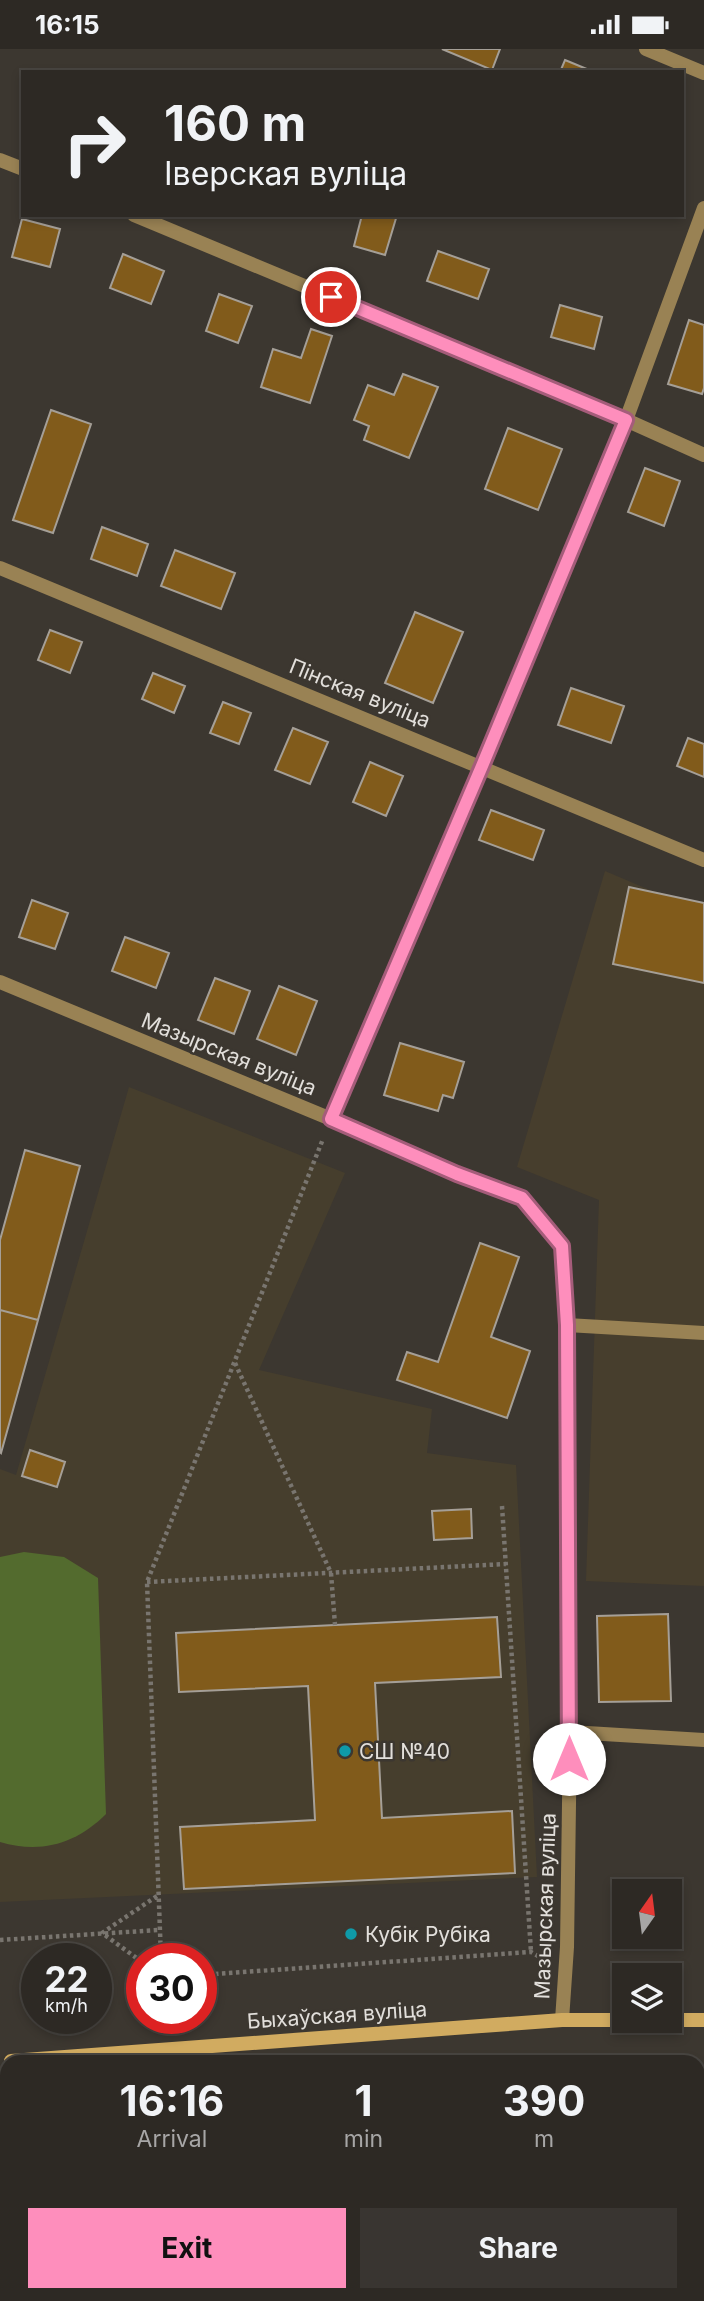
<!DOCTYPE html>
<meta charset="utf-8">
<style>
:root{--surface:#2d2924;--page:#393531;--text:#f1f3f6;--muted:#a7a6a6;--line:#484541;--accent:#fe8ebc}
body{margin:0;font-family:Inter,sans-serif;background:var(--page);color:var(--text);height:100vh;display:flex;flex-direction:column;font-size:26px;white-space:nowrap}
*{box-sizing:border-box;margin:0}
p{font-size:23px;color:var(--muted)}
.icon{flex:none;width:38px;height:38px;fill:none;stroke:currentColor;stroke-width:2;stroke-linecap:round;stroke-linejoin:round}
.map{position:relative;flex:1;overflow:hidden}
.side{position:absolute;left:0px;top:2006px;width:705px;height:247px;display:flex;flex-direction:column;background:var(--surface);border-radius:21px 21px 0 0;box-shadow:0 4px 10px #0003,0 0 0 2px var(--line)}
.side>*{flex:none}
.banner{position:absolute;left:21px;top:21px;width:663px;height:147px;border-radius:0px;box-shadow:0 4px 10px #0003,0 0 0 2px var(--line);background:#2d2924;color:var(--text);overflow:hidden}
.needle{width:46px;rotate:14deg}
.buttons{position:absolute;left:612px;top:1830px;display:grid;gap:14px}
.buttons a{display:grid;place-items:center;width:70px;height:70px;border-radius:0px;background:var(--surface);box-shadow:0 4px 10px #0003,0 0 0 2px var(--line);font-size:35px}
.speed{position:absolute;left:21px;top:1894px;display:flex;gap:14px;font-size:35px;font-weight:700;text-align:center}
.speed>*{display:grid;place-content:center;width:91px;height:91px;border-radius:50%;background:var(--surface);box-shadow:0 4px 10px #0003,0 0 0 2px var(--line);line-height:1}
.speed small{font-size:18px;font-weight:400}
.speed .limit{border:10px solid #d22;background:#fff;color:#111}
.pin{position:absolute;display:grid;place-items:center;width:60px;height:60px;color:#fff;margin:-30px;border:4px solid #fff;border-radius:50%;box-shadow:0 2px 7px #0007}
.me{position:absolute;width:77px;margin:-38px;rotate:0deg;stroke-linejoin:round;filter:drop-shadow(0 0 5px #0008)}
.turn{display:flex;align-items:center;gap:24px;height:147px;padding:0 28px;font-size:32px}
.turn .icon{width:91px;height:91px;stroke-width:2.5}
.turn b{display:block;font-size:49px;line-height:60px}
.eta{display:flex;justify-content:space-evenly;align-items:center;height:119px;text-align:center}
.eta b{font-size:42px;font-weight:700;line-height:49px}
.action{display:flex;gap:14px;margin-top:auto;padding:14px 28px}
.action a{flex:1;height:80px;border-radius:0px;background:var(--accent);color:#111;font-size:28px;font-weight:700;line-height:80px;text-align:center}
.action a+a{background:var(--page);color:var(--text)}
.status{display:flex;justify-content:space-between;align-items:center;height:49px;padding:0 35px;background:var(--surface);direction:ltr}
.status svg{height:19px;fill:currentColor}
.map>svg:first-child{display:block}
</style>
<div class="status"><b>16:15</b><svg viewBox="0 0 49 12"><path d="M0 12V9h3v3zM5 12V6h3v6zM10 12V3h3v9zM15 12V0h3v12zM26 1h20v11H26zM47 4h2v5h-2z"/></svg></div>
<div class="map">
<svg width="704" height="2252" viewBox="0 0 704 2252">
<rect width="100%" height="100%" fill="#3c3730"/>
<path fill="#473e2d" d="M605,822L704,864V1537L586,1532L599,1151L517,1118Z"/>
<path fill="#463e2d" d="M129,1038L345,1124L259,1321L432,1360L427,1404L516,1416L537,1828L0,1853V1420L16,1426Z"/>
<path fill="#536b2e" d="M24,1503L64,1508L98,1529L106,1765C76,1795 41,1805 0,1793V1508Z"/>
<path fill="#815b1b" stroke="#a59f97" stroke-width="2" d="M442,0H500L492,21Z
M565,11L594,23H560Z
M362,166H397L385,206L354,197Z
M22,170L60,180L50,218L12,208Z
M438,202L489,220L478,250L427,232Z
M123,205L164,222L151,255L110,239Z
M219,245L252,257L238,294L206,282Z
M560,256L602,268L594,300L551,288Z
M689,271L704,276V339L702,345L668,335Z
M311,280L332,287L310,354L261,338L273,300L301,309Z
M403,325L438,338L409,409L364,391L369,377L354,371L368,336L394,346Z
M51,361L91,375L53,484L13,471Z
M508,379L562,400L538,461L485,440Z
M645,419L680,432L664,477L628,463Z
M102,478L148,495L137,527L91,510Z
M175,501L235,524L221,560L161,537Z
M415,563L463,583L433,654L385,634Z
M50,581L82,593L70,624L38,611Z
M153,624L185,637L174,664L142,650Z
M571,639L624,657L611,694L558,676Z
M223,653L251,664L239,695L210,684Z
M293,679L328,693L310,735L275,721Z
M688,689L704,695V728L677,717Z
M370,713L403,727L386,767L353,753Z
M491,761L544,781L533,811L479,791Z
M629,838L704,854V934L613,915Z
M32,851L68,864L55,900L19,888Z
M125,888L169,904L156,939L112,922Z
M215,929L250,942L234,985L198,971Z
M279,937L317,952L296,1006L257,990Z
M400,994L464,1013L453,1049L443,1046L438,1062L384,1046Z
M25,1101L80,1117L38,1271L0,1261V1191Z
M480,1194L519,1208L491,1288L530,1302L507,1369L397,1331L407,1303L438,1313Z
M0,1261L38,1271L1,1404L0,1403Z
M30,1401L65,1413L57,1438L22,1427Z
M471,1460L472,1489L434,1491L432,1462Z
M668,1565L671,1652L599,1653L597,1567Z
M497,1568L501,1628L375,1634L382,1769L512,1762L515,1824L184,1840L180,1778L315,1771L308,1637L179,1643L176,1584Z
M122,2245H179L180,2252H123Z
M481,2245H543L544,2252H481Z"/>
<g fill="none" stroke-linecap="round" stroke-linejoin="round">
<path stroke="#79756f" stroke-width="4.5" stroke-dasharray="3.5 3.5" stroke-linecap="butt" d="M235,1314L331,1524L335,1576
M502,1457L531,1903
M147,1533L506,1515
M0,1891L159,1881
M161,1909L147,1533L323,1090
M142,1913L102,1884L157,1847
M201,1926L531,1903L545,1911"/>
<path stroke="#998254" stroke-width="14" d="M567,1276L704,1284
M570,1683L704,1691
M698,2089H704
M0,2122L7,2121
M243,2245L244,2252
M617,2245V2252"/>
<path stroke="#998254" stroke-width="14" d="M646,0L704,24
M0,111L23,120
M134,166L626,371L704,406
M0,519L704,811
M0,933L331,1070L458,1125L522,1149L562,1197L567,1276L570,1683L567,1898L562,1971
M331,1070L482,717L626,371L704,159"/>
<path stroke="#d1ab60" stroke-width="14" d="M670,1971H704
M11,2012L562,1971H625"/>
</g>
<g fill="none" stroke-linecap="round" stroke-linejoin="round">
<g stroke="#a55c7a" stroke-width="18">
<path id="route" d="M331,248L626,371L482,717L331,1070L457,1125L522,1149L562,1197L567,1276L569,1710"/>
</g>
<use href="#route" stroke="#fe8ebc" stroke-width="12"/>
</g>
<g fill="#0f9aa8" stroke="#3c3730" stroke-width="2.5">
<circle cx="345" cy="1702" r="7"/>
<circle cx="351" cy="1885" r="7"/>
</g>
<g text-anchor="middle" dominant-baseline="central" stroke-width="5" stroke-linejoin="round" paint-order="stroke">
<g font-size="21" fill="#e2dfdb" stroke="#3c3730">
<text transform="translate(360 644) rotate(22)">Пінская вуліца</text>
<text transform="translate(229 1005) rotate(22)">Мазырская вуліца</text>
<text transform="translate(545 1857) rotate(-88)">Мазырская вуліца</text>
<text transform="translate(337 1966) rotate(-4)">Быхаўская вуліца</text>
</g>
<g font-size="21" fill="#e2dfdb" stroke="#3c3730" text-anchor="start">
<text x="359" y="1702">СШ №40</text>
<text x="365" y="1885">Кубік Рубіка</text>
</g>
</g>
</svg>
<div class="buttons">
<a><svg class="needle" viewBox="-14 -14 28 28"><path d="M0-13l5 13h-10z" fill="#e53935"/><path d="M0 13l5-13h-10z" fill="#a7a6a6"/></svg></a>
<a><svg class="icon" aria-label="layers" viewBox="0 0 24 24"><path d="M12 4l9 5-9 5-9-5zM3 14l9 5 9-5"/></svg></a>
</div>
<div class="speed"><div>22<small>km/h</small></div><div class="limit">30</div></div>
<div class="pin" style="left:331px;top:248px;background:#d93025"><svg class="icon" aria-label="arrive" viewBox="0 0 24 24"><path d="M6 21V4h12l-3 4 3 4H6"/></svg></div>
<svg class="me" style="left:569px;top:1710px" viewBox="-20 -20 40 40"><circle r="19" fill="#fff"/><path d="M0-13L10 11 0 6-10 11z" fill="#fe8ebc"/></svg>
<div class="banner">
<div class="turn"><svg class="icon" aria-label="right" viewBox="0 0 24 24"><path d="M7 20v-9h11M14 6l5 5-5 5"/></svg><div><b>160 m</b>Іверская вуліца</div></div>
</div>
<section class="side">
<div class="eta">
<div><b>16:16</b><p>Arrival</p></div>
<div><b>1</b><p>min</p></div>
<div><b>390</b><p>m</p></div>
</div>
<div class="action"><a>Exit</a><a>Share</a></div>
</section>
</div>
